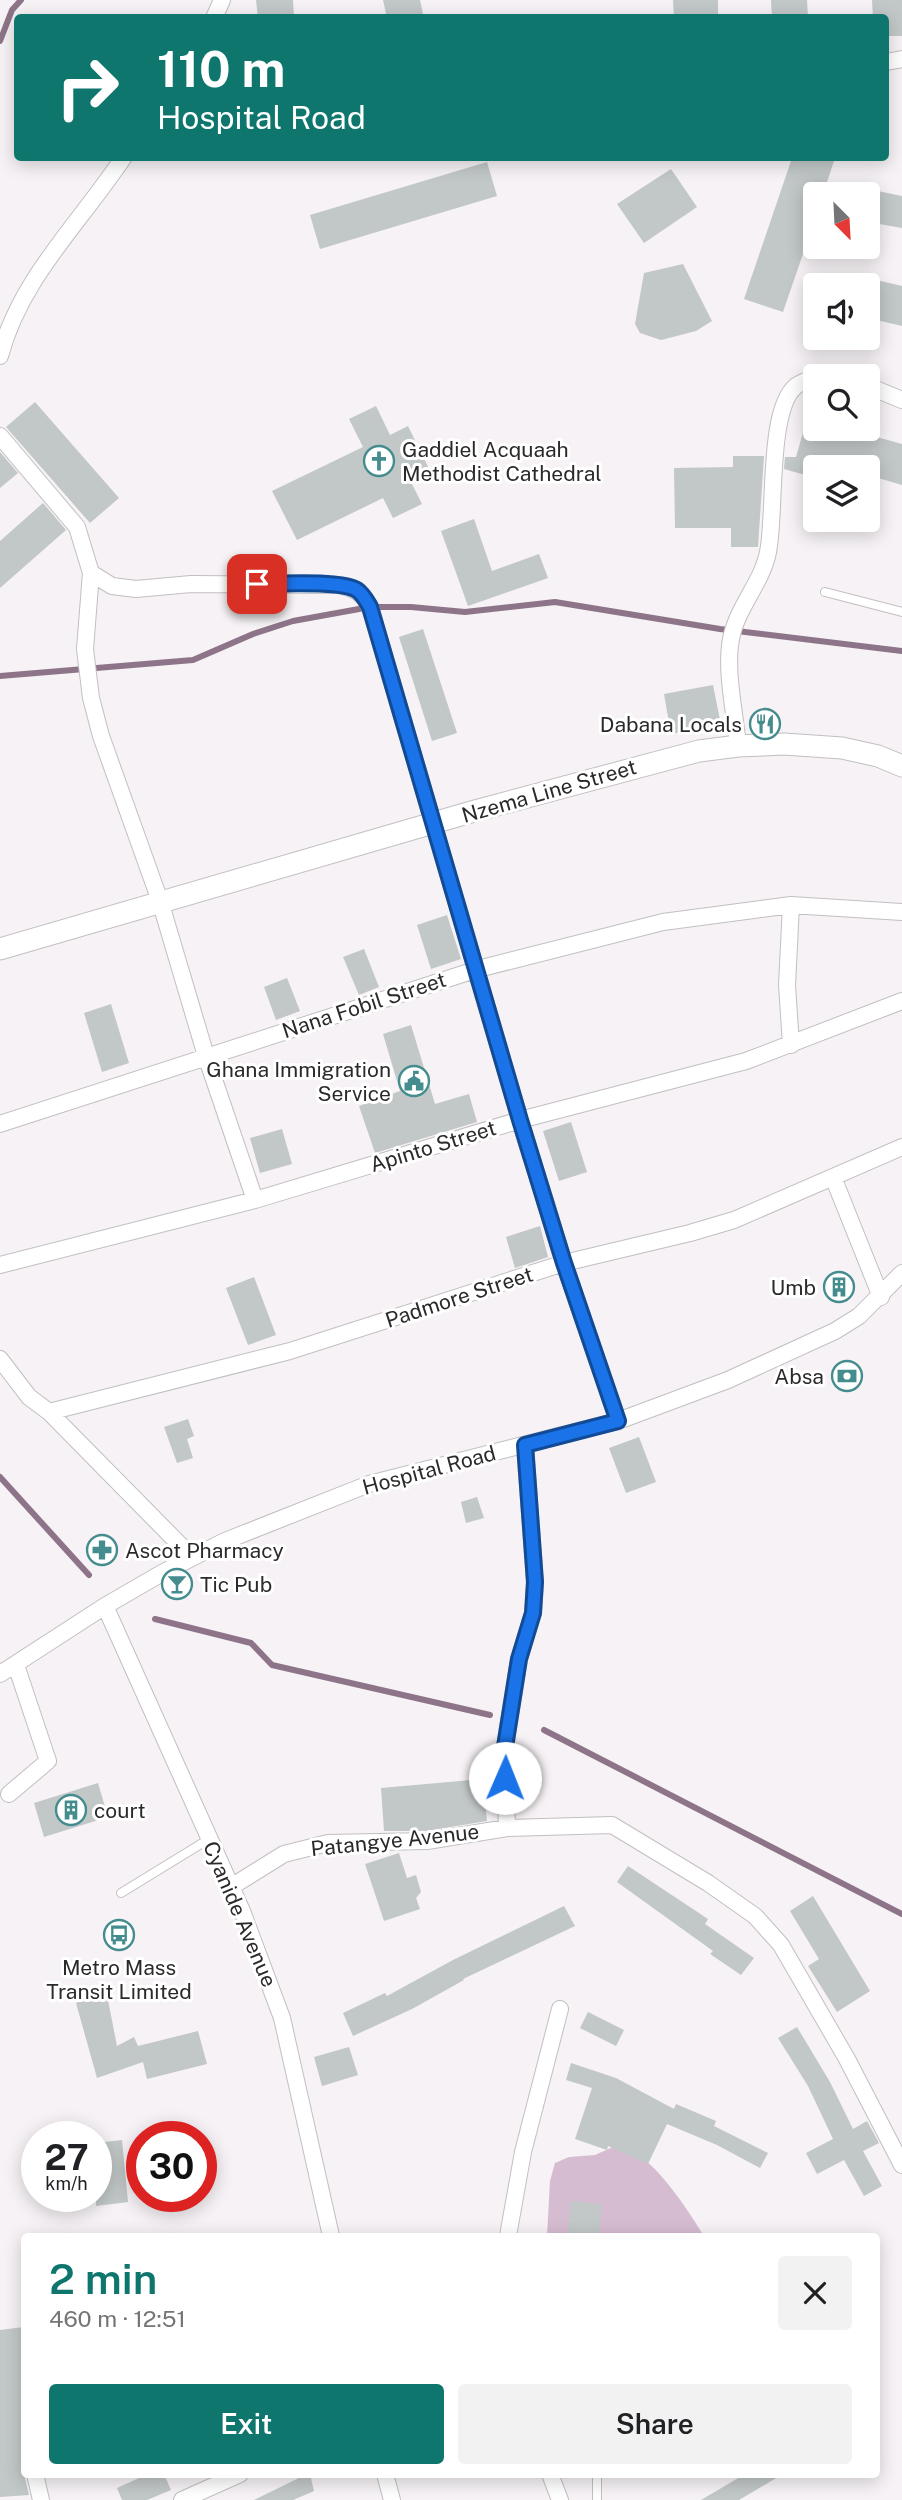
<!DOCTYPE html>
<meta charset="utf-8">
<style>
:root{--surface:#fff;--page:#f2f2f2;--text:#202124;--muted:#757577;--accent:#0f766e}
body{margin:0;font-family:"Public Sans",sans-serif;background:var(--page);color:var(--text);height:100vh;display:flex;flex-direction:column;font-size:26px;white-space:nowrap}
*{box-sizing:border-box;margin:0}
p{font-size:23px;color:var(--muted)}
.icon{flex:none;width:38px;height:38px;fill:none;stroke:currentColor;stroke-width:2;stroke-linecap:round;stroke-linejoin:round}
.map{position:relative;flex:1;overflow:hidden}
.side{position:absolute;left:21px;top:2233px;width:859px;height:245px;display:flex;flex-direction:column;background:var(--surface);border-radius:7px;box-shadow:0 4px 18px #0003}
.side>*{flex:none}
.hud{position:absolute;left:14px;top:14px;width:875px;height:147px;border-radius:7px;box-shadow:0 4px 18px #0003;background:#0f766e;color:#fff;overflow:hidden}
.needle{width:46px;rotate:156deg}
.fabs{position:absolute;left:803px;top:182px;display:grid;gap:14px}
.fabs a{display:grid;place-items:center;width:77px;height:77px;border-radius:7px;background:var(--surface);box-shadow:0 4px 18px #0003;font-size:35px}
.speed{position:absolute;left:21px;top:2121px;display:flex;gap:14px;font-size:35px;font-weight:700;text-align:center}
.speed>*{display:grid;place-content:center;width:91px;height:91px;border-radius:50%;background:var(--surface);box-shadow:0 4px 18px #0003;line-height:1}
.speed small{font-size:18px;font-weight:400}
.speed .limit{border:10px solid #d22;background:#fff;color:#111}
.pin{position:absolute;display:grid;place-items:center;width:60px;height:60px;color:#fff;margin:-30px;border-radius:14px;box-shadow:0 4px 10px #0006}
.me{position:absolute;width:77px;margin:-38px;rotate:1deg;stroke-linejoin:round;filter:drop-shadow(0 0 5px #0008)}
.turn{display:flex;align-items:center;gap:24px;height:147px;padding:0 28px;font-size:32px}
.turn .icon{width:91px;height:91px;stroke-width:2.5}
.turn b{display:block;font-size:49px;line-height:60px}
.round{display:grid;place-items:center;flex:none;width:74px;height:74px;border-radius:7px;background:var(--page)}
.overview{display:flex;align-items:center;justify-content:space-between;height:119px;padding:0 28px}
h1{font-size:42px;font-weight:600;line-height:52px;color:var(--accent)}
.cta{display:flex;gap:14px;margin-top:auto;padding:14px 28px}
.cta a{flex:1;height:80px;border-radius:7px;background:var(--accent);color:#fff;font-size:28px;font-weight:600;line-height:80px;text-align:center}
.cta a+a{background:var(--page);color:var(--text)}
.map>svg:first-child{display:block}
</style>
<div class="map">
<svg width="902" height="2500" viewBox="0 0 902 2500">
<rect width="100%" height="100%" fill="#f6f2f5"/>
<path fill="#d6bcd1" d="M613,2147C619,2149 628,2150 634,2153C660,2166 689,2212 704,2236H547L550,2181L555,2163L569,2157L595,2155Z"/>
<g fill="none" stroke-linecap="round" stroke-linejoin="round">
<path stroke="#8d7488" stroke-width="6" d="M0,41L12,10L21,0
M0,676L193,660L253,634L293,621L370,607H411L465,612L555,602L720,629L902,651
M0,1477L89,1575
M155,1619L251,1643L272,1665L490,1715
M544,1730L902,1914"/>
</g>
<path fill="#c2c7c7" d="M256,0H293L294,18H258Z
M383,0H420L423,14L387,18Z
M673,0H718V18H674Z
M771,0H807L808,18H772Z
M872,0H902V36H886V18H873Z
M792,158H835L823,194H816V216L783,312L744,299Z
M487,162L497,196L320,249L310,215Z
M671,169L697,207L644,243L617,204Z
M868,189L902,196V228L868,222Z
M683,264L712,321L696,331L661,340L640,333L635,324L644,273Z
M868,278L902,286V326L868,318Z
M35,402L119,498L90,523L6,427Z
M376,406L390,435L408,426L432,475L412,484L422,504L393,518L383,498L297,540L272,491L363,447L349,419Z
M804,429H848L902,444V485L868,475V467H816V478L784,469L785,457H796Z
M0,452L18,473L0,488Z
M733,456H764L758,547H731V528H675L674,468L733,467Z
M43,503L66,530L0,588V541Z
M474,519L492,571L539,554L548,578L468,606L441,531Z
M423,629L457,733L432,741L399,637Z
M713,685L721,725L671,734L664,694Z
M447,915L461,959L431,969L417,925Z
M364,949L379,987L359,995L343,957Z
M287,978L300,1011L276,1020L264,987Z
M111,1004L129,1063L102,1072L84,1013Z
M411,1025L435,1104L469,1094L477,1122L375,1153L359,1106L400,1091L383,1034Z
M571,1122L587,1172L559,1181L543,1131Z
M282,1129L292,1164L260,1173L250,1138Z
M540,1226L548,1257L515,1268L506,1237Z
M845,1273L852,1293L833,1300L825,1281Z
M254,1277L276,1335L248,1345L226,1288Z
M188,1419L194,1436L187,1439L193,1458L177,1463L164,1427Z
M639,1437L656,1482L626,1493L609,1448Z
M477,1497L484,1518L466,1523L461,1502Z
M483,1779L487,1821L426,1831H384L381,1788Z
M98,1783L108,1817L44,1837L34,1803Z
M399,1853L407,1878L416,1875L421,1892L416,1898L420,1909L384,1921L365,1864Z
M628,1866L708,1919L705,1924L754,1958L741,1975L710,1954L713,1951L617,1882Z
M813,1896L870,1991L837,2012L808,1966L819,1959L790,1911Z
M564,1906L575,1926L463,1979L464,1980L412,2009L353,2036L343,2013L385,1993L387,1996L453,1960Z
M106,1990L117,2046L134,2037L138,2046L198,2031L207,2064L147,2079L143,2062L97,2078L76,2003Z
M588,2012L624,2030L616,2046L580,2028Z
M797,2027L830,2082L853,2129L867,2121L879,2143L863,2151L882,2186L864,2196L844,2160L817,2174L806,2153L833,2139L808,2086L778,2038Z
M349,2047L358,2075L322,2086L314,2057Z
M571,2063L616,2078L674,2109L676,2104L716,2121L714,2126L768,2153L760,2168L717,2145L667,2124L648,2164L608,2146L607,2150L575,2139L592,2088L566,2080Z
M122,2140L128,2202L96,2206V2143Z
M571,2201L602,2204L599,2236H567Z
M24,2327V2474L29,2495L0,2497V2330Z
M148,2474H164L171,2490L147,2500H122L117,2488Z
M307,2474H310L314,2491L293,2500H254Z
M745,2474H783L739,2500H701Z"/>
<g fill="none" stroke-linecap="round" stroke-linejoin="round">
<g stroke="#c2bfc1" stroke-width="10">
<path id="service" d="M825,592L902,612
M121,1893L209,1839
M597,2474V2500"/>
</g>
<g stroke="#c2bfc1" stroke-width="18">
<path id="minor" d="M214,18L222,0
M886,62L902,59
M0,356C20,279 80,223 123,158
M868,386L902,400
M0,436L77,527L91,573L112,586L136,589L191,584L339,585C355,589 362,592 370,607L520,1120L564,1263L618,1421
M91,573L85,649L91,698L101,736L160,901L206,1056L255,1200
M738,746C735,713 725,671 731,639C737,607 762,583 768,552C776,514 767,409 796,386C802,382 810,379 816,377
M791,1045L787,985L791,905
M0,1124L478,969L663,922L791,905L902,912
M833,1177L881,1297
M0,1265L255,1200L520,1120L746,1061L902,1001
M0,1359L29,1397L49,1412L192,1557
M49,1412L290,1351L564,1263L690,1233L734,1220L902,1147
M105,1606L242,1911L282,2018L331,2236
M0,1674L105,1606L162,1573L225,1541L369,1484L618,1421L728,1380L835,1331L859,1316L902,1273
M9,1794L48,1761L16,1665
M507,1828L504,1753L519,1659L533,1613L535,1582L525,1445
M231,1887L284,1854L328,1843L427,1841L507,1828L612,1825L708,1883L755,1916L781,1945L847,2059L902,2165
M508,2236L523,2152L560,2009
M35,2474L41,2500
M385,2474L392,2500
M550,2474L560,2500
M182,2500L240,2474"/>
</g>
<g stroke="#c2bfc1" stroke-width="23">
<path id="tertiary" d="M0,949L471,812L699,751L738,746L784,744L842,748L878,756L902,766"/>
</g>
<use href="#service" stroke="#fff" stroke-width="8"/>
<use href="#minor" stroke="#fff" stroke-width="16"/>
<use href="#tertiary" stroke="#fff" stroke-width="21"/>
</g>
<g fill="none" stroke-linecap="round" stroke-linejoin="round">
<g stroke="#114b97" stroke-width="18">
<path id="route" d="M257,584C279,584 340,580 357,590C363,594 366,600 370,607L520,1120L564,1263L618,1421L525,1445L535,1582L533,1613L519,1659L504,1753L505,1778"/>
</g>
<use href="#route" stroke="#1a73e8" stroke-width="12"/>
</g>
<defs>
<g id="church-ring" transform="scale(1.575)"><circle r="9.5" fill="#fff" stroke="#448c8e" stroke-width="1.5"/><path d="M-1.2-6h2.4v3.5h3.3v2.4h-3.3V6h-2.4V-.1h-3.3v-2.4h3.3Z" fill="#448c8e"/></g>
<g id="restaurant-ring" transform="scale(1.575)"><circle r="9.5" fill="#fff" stroke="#448c8e" stroke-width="1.5"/><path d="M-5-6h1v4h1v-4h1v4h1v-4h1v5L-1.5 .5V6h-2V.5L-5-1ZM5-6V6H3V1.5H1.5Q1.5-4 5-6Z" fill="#448c8e"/></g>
<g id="civic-ring" transform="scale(1.575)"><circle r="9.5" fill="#fff" stroke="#448c8e" stroke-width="1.5"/><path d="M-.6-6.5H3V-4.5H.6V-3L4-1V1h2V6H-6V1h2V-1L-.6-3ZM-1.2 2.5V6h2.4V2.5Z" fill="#448c8e"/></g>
<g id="building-ring" transform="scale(1.575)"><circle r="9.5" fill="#fff" stroke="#448c8e" stroke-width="1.5"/><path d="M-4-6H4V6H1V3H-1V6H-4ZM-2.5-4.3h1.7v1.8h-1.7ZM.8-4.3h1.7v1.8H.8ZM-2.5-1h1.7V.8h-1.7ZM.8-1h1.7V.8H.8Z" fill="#448c8e"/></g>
<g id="bank-ring" transform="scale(1.575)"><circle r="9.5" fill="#fff" stroke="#448c8e" stroke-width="1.5"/><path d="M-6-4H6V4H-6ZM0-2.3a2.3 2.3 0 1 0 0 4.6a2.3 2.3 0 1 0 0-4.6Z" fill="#448c8e"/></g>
<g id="pharmacy-ring" transform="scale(1.575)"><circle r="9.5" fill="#fff" stroke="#448c8e" stroke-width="1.5"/><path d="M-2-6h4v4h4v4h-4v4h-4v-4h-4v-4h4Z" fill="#448c8e"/></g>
<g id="bar-ring" transform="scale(1.575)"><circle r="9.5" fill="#fff" stroke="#448c8e" stroke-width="1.5"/><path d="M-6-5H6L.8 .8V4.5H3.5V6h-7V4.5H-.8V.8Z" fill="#448c8e"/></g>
<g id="bus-ring" transform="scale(1.575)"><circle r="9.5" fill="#fff" stroke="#448c8e" stroke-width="1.5"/><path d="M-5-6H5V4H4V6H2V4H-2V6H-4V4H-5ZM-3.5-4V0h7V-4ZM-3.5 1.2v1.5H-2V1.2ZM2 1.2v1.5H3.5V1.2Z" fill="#448c8e"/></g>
</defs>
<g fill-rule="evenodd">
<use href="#church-ring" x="379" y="461"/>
<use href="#restaurant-ring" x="765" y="724"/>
<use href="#civic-ring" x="414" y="1081"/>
<use href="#building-ring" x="839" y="1287"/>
<use href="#bank-ring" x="847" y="1376"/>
<use href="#pharmacy-ring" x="102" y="1550"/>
<use href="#bar-ring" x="177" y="1584"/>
<use href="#building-ring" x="71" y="1810"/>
<use href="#bus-ring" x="119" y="1935"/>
</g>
<g text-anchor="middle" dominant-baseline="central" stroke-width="6" stroke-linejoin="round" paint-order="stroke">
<g font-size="21" fill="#2b292a" stroke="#fff" text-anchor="start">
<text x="402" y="449">Gaddiel Acquaah<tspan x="402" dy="24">Methodist Cathedral</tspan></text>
<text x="742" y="724" text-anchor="end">Dabana Locals</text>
<text x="391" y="1069" text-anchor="end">Ghana Immigration<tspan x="391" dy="24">Service</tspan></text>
<text x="816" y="1287" text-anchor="end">Umb</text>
<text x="824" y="1376" text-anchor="end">Absa</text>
<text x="125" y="1550">Ascot Pharmacy</text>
<text x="200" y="1584">Tic Pub</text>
<text x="94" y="1810">court</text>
<text x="119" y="1967" text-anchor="middle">Metro Mass<tspan x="119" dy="24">Transit Limited</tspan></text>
</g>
<g font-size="21" fill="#2b292a" stroke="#fff">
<text transform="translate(549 791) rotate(-16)">Nzema Line Street</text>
<text transform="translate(364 1005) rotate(-18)">Nana Fobil Street</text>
<text transform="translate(433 1146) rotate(-17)">Apinto Street</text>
<text transform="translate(459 1297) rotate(-18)">Padmore Street</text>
<text transform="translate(429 1470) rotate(-15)">Hospital Road</text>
<text transform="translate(395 1840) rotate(-6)">Patangye Avenue</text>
<text transform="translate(240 1914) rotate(67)">Cyanide Avenue</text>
</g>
</g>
</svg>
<div class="fabs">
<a><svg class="needle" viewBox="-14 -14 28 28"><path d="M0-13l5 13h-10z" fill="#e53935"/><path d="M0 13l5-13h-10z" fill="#757577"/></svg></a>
<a><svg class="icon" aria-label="sound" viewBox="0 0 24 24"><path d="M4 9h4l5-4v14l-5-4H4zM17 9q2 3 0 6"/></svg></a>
<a><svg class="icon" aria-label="search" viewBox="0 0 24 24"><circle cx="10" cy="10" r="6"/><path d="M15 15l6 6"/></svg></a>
<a><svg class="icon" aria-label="layers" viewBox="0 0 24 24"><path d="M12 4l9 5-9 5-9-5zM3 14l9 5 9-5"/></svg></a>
</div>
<div class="speed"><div>27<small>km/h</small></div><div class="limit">30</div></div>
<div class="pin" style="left:257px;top:584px;background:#d93025"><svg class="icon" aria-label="arrive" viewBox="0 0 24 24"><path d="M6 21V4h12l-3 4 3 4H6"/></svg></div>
<svg class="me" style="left:505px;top:1778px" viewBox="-20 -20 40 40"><circle r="19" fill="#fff"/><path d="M0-13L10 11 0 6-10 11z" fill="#1a73e8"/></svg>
<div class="hud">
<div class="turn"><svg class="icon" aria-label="right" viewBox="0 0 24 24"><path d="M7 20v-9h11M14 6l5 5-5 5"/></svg><div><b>110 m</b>Hospital Road</div></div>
</div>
<section class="side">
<div class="overview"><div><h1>2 min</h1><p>460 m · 12:51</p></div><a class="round"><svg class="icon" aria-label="close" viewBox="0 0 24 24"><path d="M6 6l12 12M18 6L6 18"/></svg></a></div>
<div class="cta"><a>Exit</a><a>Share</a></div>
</section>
</div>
